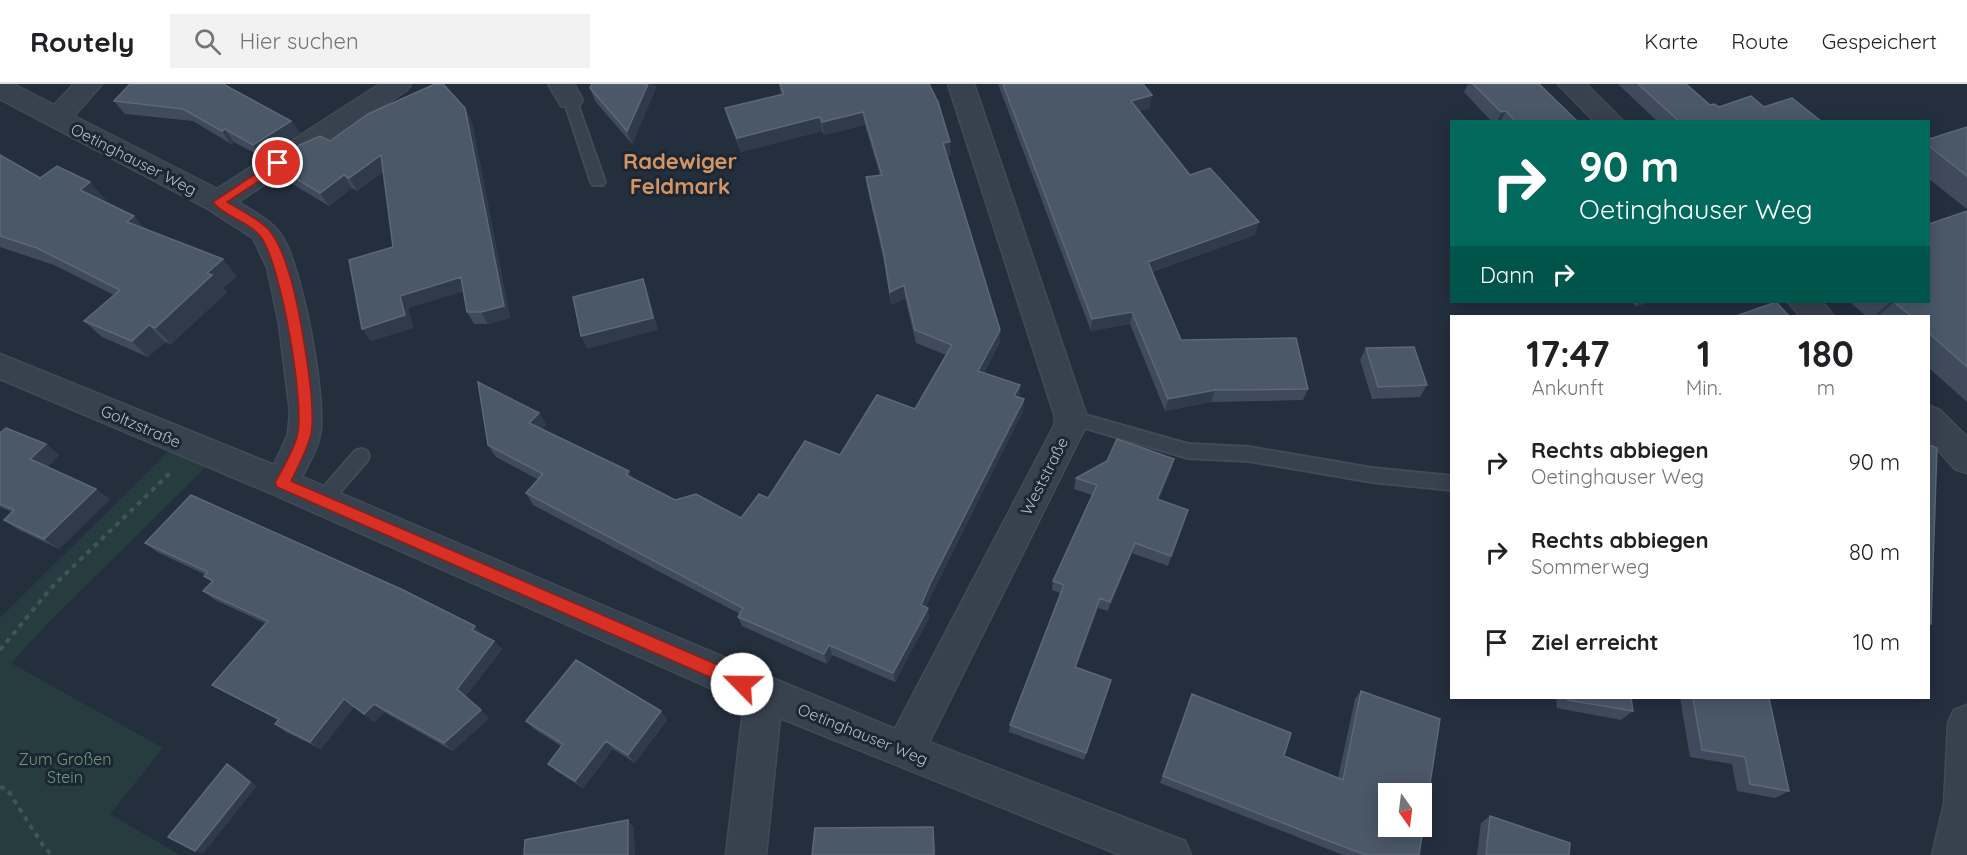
<!DOCTYPE html>
<html lang="de">
<meta charset="utf-8">
<style>
:root{--surface:#fff;--page:#f2f2f2;--text:#202124;--muted:#757577;--line:#e0e0e0}
body{margin:0;font-family:Quicksand,sans-serif;background:var(--page);color:var(--text);height:100vh;display:flex;flex-direction:column;font-size:22px;white-space:nowrap}
*{box-sizing:border-box;margin:0}
p{font-size:20px;color:var(--muted)}
.icon{flex:none;width:33px;height:33px;fill:none;stroke:currentColor;stroke-width:2;stroke-linecap:round;stroke-linejoin:round}
.map{position:relative;flex:1;overflow:hidden}
.sheet{position:absolute;left:1450px;top:231px;width:480px;height:384px;display:flex;flex-direction:column;background:var(--surface);border-radius:0px;box-shadow:0 3px 15px #0003}
.sheet>*{flex:none}
.guide{position:absolute;left:1450px;top:36px;width:480px;height:183px;border-radius:0px;box-shadow:0 3px 15px #0003;background:#00695c;color:#fff;overflow:hidden}
.needle{width:39px;rotate:166deg}
.fabs{position:absolute;left:1378px;top:699px;display:grid;gap:12px}
.fabs a{display:grid;place-items:center;width:54px;height:54px;border-radius:0px;background:var(--surface);box-shadow:0 3px 15px #0003;font-size:30px}
.pin{position:absolute;display:grid;place-items:center;width:51px;height:51px;color:#fff;margin:-26px;border:3px solid #fff;border-radius:50%;box-shadow:0 2px 6px #0007}
.me{position:absolute;width:66px;margin:-33px;rotate:293deg;stroke-linejoin:round;filter:drop-shadow(0 0 4px #0008)}
.turn{display:flex;align-items:center;gap:21px;height:126px;padding:0 30px;font-size:27px}
.turn .icon{width:78px;height:78px;stroke-width:2.5}
.turn b{display:block;font-size:42px;line-height:51px}
.then{display:flex;align-items:center;height:57px;padding:0 30px;background:#0003;gap:12px;font-size:22px}
.eta{display:flex;justify-content:space-evenly;align-items:center;height:102px;text-align:center}
.eta b{font-size:36px;font-weight:700;line-height:42px}
ul{padding:0;list-style:none}
li{display:flex;align-items:center;gap:18px;height:90px;padding:0 30px}
li div{flex:1}
li b{display:block;font-size:22px}
li em{font-style:normal}
header{display:flex;align-items:center;gap:36px;box-sizing:border-box;height:84px;padding:0 30px;background:var(--surface);border-bottom:2px solid var(--line)}
header strong{font-size:28px}
nav{display:flex;gap:33px;margin-inline-start:auto;font-size:21px}
.search{width:420px;height:54px;background:var(--page);display:flex;align-items:center;gap:15px;box-sizing:border-box;padding:0 21px;border-radius:0px;color:var(--muted);font-size:22px}
.map>svg:first-child{display:block}
</style>
<header>
<strong>Routely</strong>
<div class="search"><svg class="icon" aria-label="search" viewBox="0 0 24 24"><circle cx="10" cy="10" r="6"/><path d="M15 15l6 6"/></svg>Hier suchen</div>
<nav><a>Karte</a><a>Route</a><a>Gespeichert</a></nav>
</header>
<div class="map">
<svg width="1967" height="771" viewBox="0 0 1967 771">
<rect width="100%" height="100%" fill="#242f3e"/>
<path fill="#263c3f" d="M171,365L209,380L49,538L11,579L163,664L110,730L180,771H0V534Z"/>
<g fill="none" stroke-linecap="round" stroke-linejoin="round">
<g stroke="#414a57" stroke-width="4">
<path id="lane" d="M570,12L576,16L605,98L603,101H593L591,98L564,16Z
M1071,327L1188,360L1249,363L1372,384L1452,392V406L1372,398L1249,377L1188,374L1065,338L1063,333L1065,328Z
M361,365L367,367L369,372L367,377L328,422L322,424L316,422L314,417L316,412L355,367Z"/>
</g>
<g stroke="#414a57" stroke-width="3">
<path id="street" d="M0,0H13L54,21L74,0H102L74,32L217,105L380,0H411L407,6L238,118C254,128 271,136 281,151C302,180 327,316 320,351C317,366 309,379 302,393L777,596L895,645L1054,342L1055,333L948,0H974L1087,333L1086,342L929,658L1185,757L1191,771H1120L780,634L766,771H726L744,619L270,409L0,295V270L274,381L288,350L290,328L279,240L267,183L253,154L208,125L0,15Z
M548,0H574L583,16L579,22L570,24L561,22Z
M1558,0H1586L1624,38H1595Z
M1788,218H1822L1834,232H1800Z
M1929,322L1940,326L1967,353V389L1955,385L1929,356Z
M1967,621V771H1932L1944,720L1948,639L1954,626Z"/>
</g>
<path stroke="#3f5557" stroke-width="4" stroke-dasharray="5 5" stroke-linecap="butt" d="M0,566L51,504L170,389
M0,703L7,705L44,763L52,771"/>
<use href="#lane" fill="#38414e" fill-rule="evenodd"/>
<use href="#street" fill="#38414e" fill-rule="evenodd"/>
</g>
<path fill="#3f4b5c" d="M592,0H655L656,4L632,60L595,17L590,4Z
M779,0H929L951,72H947L1000,246V258L984,289L1020,301L1019,314L1024,315L1023,327L931,511L926,523L929,534L895,598L832,571L827,580L742,542L738,533L740,530L533,421L526,409L539,396L496,373L488,361L539,329L546,341L542,345L632,394L675,416L741,434L768,414L915,325L946,271L916,259L905,214L891,221L884,178L868,107L866,93L880,91L865,41L824,51L822,47L741,68L729,38L725,24L781,10Z
M998,0H1143L1150,24L1139,27L1190,91L1255,151L1152,188L1181,256L1308,305L1303,316L1211,318L1165,327L1130,240L1091,247Z
M1468,0H1539L1578,38H1492L1464,8Z
M1618,0H1686L1710,21L1719,23H1764L1822,38H1658Z
M114,17L291,37L300,49L262,73L234,58L231,60L193,37L125,30Z
M472,38L510,234L488,240H474L467,228L463,207L408,224L413,244L371,257L362,245L393,163L383,88L357,107L352,104L329,122L294,101L285,88L287,87L279,75L330,57Z
M1967,43V125L1929,95V55Z
M0,71L40,94L106,116L103,117L145,144L237,192L223,204L227,208L171,260L165,258L148,273L102,253L84,237L114,211L54,181L0,163Z
M1967,127V318L1929,284V232H1866L1850,218H1929Z
M1632,218H1650L1636,222Z
M1366,264L1427,301L1420,313L1372,315L1360,276Z
M0,349L46,360L59,371L47,383L110,415L59,465L19,446L4,436L12,428L0,423Z
M1174,375L1171,386L1159,416L1185,436L1168,482L1132,469L1108,527L1098,524L1076,584L1111,596L1084,676L1009,648L1010,641L1060,509L1052,506L1053,497L1092,411L1074,405L1076,394Z
M145,459L483,551L502,565L465,613L489,634L453,667L384,628L374,638L354,623L321,665L286,648L275,640L278,636L224,608L212,601L265,539L215,516L203,507L212,498L204,492L206,491L157,468Z
M1361,607L1419,771H1343L1160,699L1192,610L1284,672L1338,694L1355,615Z
M1556,614H1631L1633,627L1621,636L1557,624Z
M1680,614H1769L1789,707L1775,714L1737,707L1732,680L1690,673Z
M661,627L667,636L635,679L613,665L583,704L556,687L548,680L561,662L534,645L526,637Z
M1490,732L1569,771H1477L1481,739Z"/>
<path fill="#2f3b4b" d="M648,0H655L656,4L632,60L627,47Z
M1152,11L1150,24L1129,30L1131,17Z
M465,24L472,38L510,234L488,240L481,228Z
M1506,27L1500,38H1497L1501,28Z
M863,28L865,41L824,51L822,38Z
M820,33L822,47L741,68L737,54Z
M291,37L300,49L262,73L253,61Z
M225,45L234,58L231,60L222,47Z
M950,58L951,72L944,73L943,59Z
M381,71L389,84L357,107L349,94Z
M344,91L352,104L329,122L320,109Z
M90,98L106,116L96,123L80,106Z
M134,132L149,150L127,138Z
M1259,138L1255,151L1145,190L1148,178Z
M223,175L237,192L223,204L227,208L171,260L155,244L207,189Z
M461,193L468,206L408,224L413,244L371,257L362,245L400,212Z
M643,195L648,208L658,246L587,265L581,252Z
M904,201L905,214L891,221L890,208Z
M1640,218H1650L1636,222Z
M1894,218L1878,232H1874L1889,219Z
M1132,228L1130,240L1091,247L1092,235Z
M149,241L165,258L148,273L132,257Z
M1000,246V258L978,299V287Z
M1020,301V313L1014,324V312Z
M1215,306L1211,318L1165,327L1168,315Z
M1024,315L1023,327L922,531L921,521L930,500Z
M539,329L546,341L536,351L529,339Z
M46,360L59,371L44,386L30,375Z
M1174,375L1171,386L1155,426L1157,415Z
M629,387L635,398L626,391Z
M96,405L110,415L59,465L44,455Z
M1188,426L1185,436L1168,482L1171,472Z
M1135,459L1132,469L1108,527L1110,518Z
M1100,514L1098,524L1073,592L1075,583Z
M928,524L929,534L895,598L893,589Z
M475,542L483,551L480,555L472,546Z
M494,557L502,565L465,613L457,605Z
M829,561L832,571L827,580L824,570Z
M1111,596L1109,604L1084,676L1086,669Z
M344,615L354,623L321,665L310,658Z
M374,620L384,628L374,638L364,630Z
M481,626L489,634L453,667L444,659Z
M661,627L667,636L635,679L628,671Z
M606,657L613,665L583,704L575,697Z
M227,680L235,684L257,702L203,770L195,767Z
M628,736L634,743L635,771H628Z
M933,743L935,756L936,771H934Z"/>
<path fill="#4b5868" stroke="#5c6777" stroke-width="1.5" fill-rule="evenodd" d="M130,0H223L291,37L253,61L225,45L222,47L183,25L114,17Z
M435,0H443L465,24L504,222L481,228H467L461,193L400,212L405,231L362,245L349,176L393,163L381,71L349,94L344,91L320,109L285,88L293,82L279,75L300,61L320,52L330,57L368,30Z
M592,0H648L627,47L590,4Z
M780,0H929L938,18L950,58L943,59L1000,246L978,287L1020,301L1014,312L1024,315L930,500L921,521L928,524L893,589L829,561L824,570L738,533L743,524L526,409L543,390L488,361L478,298L539,329L529,339L629,387L626,391L675,416L696,410L741,434L759,410L768,414L805,357L840,371L877,311L915,325L952,261L915,246L904,201L890,208L883,165L866,93L882,91L863,28L822,38L820,33L737,54L725,24L784,10Z
M1003,0H1143L1152,11L1131,17L1190,91L1210,84L1259,138L1148,178L1181,256L1296,254L1308,305L1215,306L1168,315L1132,228L1092,235Z
M1473,0H1539L1578,38H1516L1506,27L1501,28Z
M1638,0H1686L1710,21L1714,20L1719,23L1751,12L1764,23L1792,14L1822,38H1680Z
M1967,43V92L1929,62V55Z
M0,71L40,94L57,82L90,98L80,106L134,132L127,138L223,175L207,189L212,191L155,244L149,241L132,257L84,237L120,206L37,164L0,152Z
M1967,127V283L1929,249V232H1911L1894,218H1929V140Z
M643,195L653,234L581,252L573,213Z
M1776,218L1789,232H1736Z
M1414,263L1427,301L1378,303L1366,264Z
M6,344L46,360L30,375L96,405L44,455L4,436L14,426L0,420V349Z
M1117,355L1174,375L1157,415L1188,426L1171,472L1135,459L1110,518L1100,514L1075,583L1111,596L1086,669L1010,641L1064,501L1053,497L1097,401L1076,394L1107,377Z
M1929,361L1937,364L1931,540L1929,539Z
M191,411L401,505L475,542L472,546L494,557L457,605L481,626L444,659L374,620L364,630L344,615L310,658L275,640L279,635L212,601L268,537L203,507L213,497L204,492L208,488L145,459Z
M576,576L661,627L628,671L606,657L575,697L548,680L563,660L526,637Z
M1361,607L1440,635L1419,771H1366L1334,759L1163,692L1192,610L1291,649L1284,672L1343,696ZM1389,710H1422V742H1389Z
M1567,614H1631L1633,627L1568,616Z
M1693,614H1769L1789,707L1750,700L1745,673L1702,666Z
M227,680L250,698L195,767L168,753Z
M1490,732L1570,759L1569,771H1486Z
M628,736V771H524L525,756Z
M933,743L934,771H812L815,744Z"/>
<path fill="#d93025" stroke="#8d1f18" stroke-width="1.5" d="M278,75L284,79L282,82L227,118C240,126 259,135 269,146C277,156 283,170 287,183C298,214 317,320 311,350C307,367 298,382 291,397L748,594L750,600L748,605L742,607L737,605L277,403L275,399C283,383 294,367 298,349C304,315 281,180 261,153C249,137 224,133 213,118Z"/>
<g text-anchor="middle" dominant-baseline="central" stroke-width="6" stroke-linejoin="round" paint-order="stroke">
<g font-size="16" fill="#b4bcc9" stroke="#1d2633">
<text transform="translate(134 75) rotate(27)">Oetinghauser Weg</text>
<text transform="translate(141 342) rotate(23)">Goltzstraße</text>
<text transform="translate(1044 392) rotate(-63)">Weststraße</text>
<text transform="translate(863 650) rotate(22)">Oetinghauser Weg</text>
</g>
<g font-size="16" fill="#6b9a76" stroke="#1d2633">
<text x="65" y="675">Zum Großen<tspan x="65" dy="18">Stein</tspan></text>
</g>
<g font-size="22" font-weight="bold" fill="#d59563" stroke="#1d2633">
<text x="680" y="77">Radewiger<tspan x="680" dy="25">Feldmark</tspan></text>
</g>
</g>
</svg>
<div class="fabs">
<a><svg class="needle" viewBox="-14 -14 28 28"><path d="M0-13l5 13h-10z" fill="#e53935"/><path d="M0 13l5-13h-10z" fill="#757577"/></svg></a>
</div>
<div class="pin" style="left:278px;top:79px;background:#d93025"><svg class="icon" aria-label="arrive" viewBox="0 0 24 24"><path d="M6 21V4h12l-3 4 3 4H6"/></svg></div>
<svg class="me" style="left:742px;top:600px" viewBox="-20 -20 40 40"><circle r="19" fill="#fff"/><path d="M0-13L10 11 0 6-10 11z" fill="#d93025"/></svg>
<div class="guide">
<div class="turn"><svg class="icon" aria-label="right" viewBox="0 0 24 24"><path d="M7 20v-9h11M14 6l5 5-5 5"/></svg><div><b>90 m</b>Oetinghauser Weg</div></div>
<div class="then">Dann<svg class="icon" aria-label="right" viewBox="0 0 24 24"><path d="M7 20v-9h11M14 6l5 5-5 5"/></svg></div>
</div>
<section class="sheet">
<div class="eta">
<div><b>17:47</b><p>Ankunft</p></div>
<div><b>1</b><p>Min.</p></div>
<div><b>180</b><p>m</p></div>
</div>
<ul>
<li><svg class="icon" aria-label="right" viewBox="0 0 24 24"><path d="M7 20v-9h11M14 6l5 5-5 5"/></svg><div><b>Rechts abbiegen</b><p>Oetinghauser Weg</p></div><em>90 m</em></li>
<li><svg class="icon" aria-label="right" viewBox="0 0 24 24"><path d="M7 20v-9h11M14 6l5 5-5 5"/></svg><div><b>Rechts abbiegen</b><p>Sommerweg</p></div><em>80 m</em></li>
<li><svg class="icon" aria-label="arrive" viewBox="0 0 24 24"><path d="M6 21V4h12l-3 4 3 4H6"/></svg><div><b>Ziel erreicht</b></div><em>10 m</em></li>
</ul>
</section>
</div>
